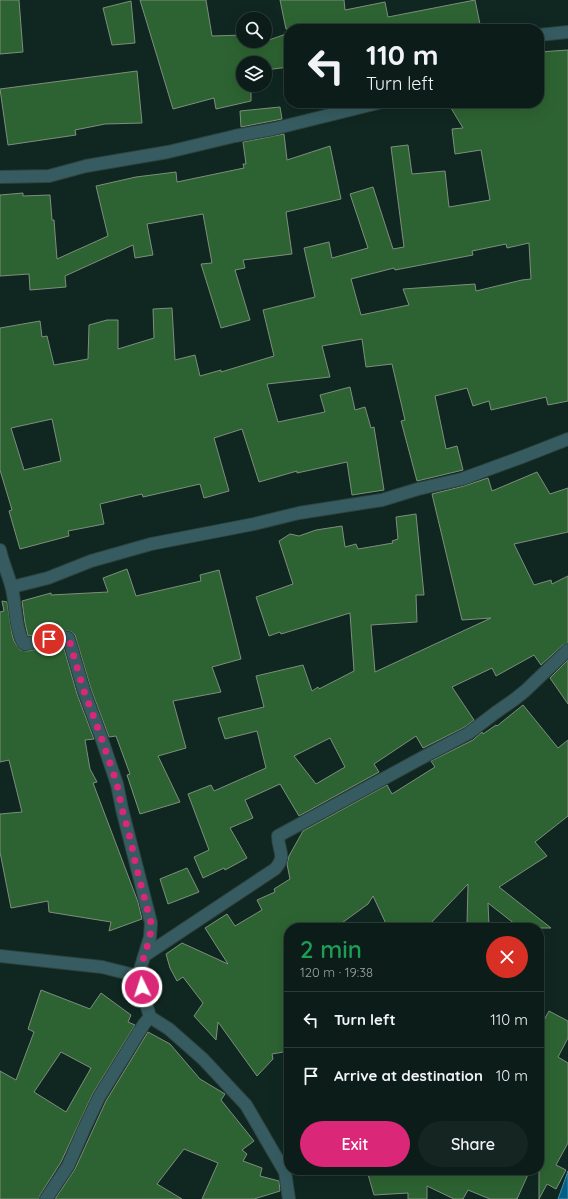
<!DOCTYPE html>
<meta charset="utf-8">
<style>
:root{--surface:#0c1d19;--page:#152622;--text:#f1f3f6;--muted:#9aa2a2;--line:#2c3b38;--accent:#db2777}
body{margin:0;font-family:Quicksand,sans-serif;background:var(--page);color:var(--text);height:100vh;display:flex;flex-direction:column;font-size:15px;white-space:nowrap}
*{box-sizing:border-box;margin:0}
p{font-size:13px;color:var(--muted)}
.icon{flex:none;width:22px;height:22px;fill:none;stroke:currentColor;stroke-width:2;stroke-linecap:round;stroke-linejoin:round}
.map{position:relative;flex:1;overflow:hidden}
.panel{position:absolute;left:284px;top:923px;width:260px;height:252px;display:flex;flex-direction:column;background:var(--surface);border-radius:16px;box-shadow:0 4px 16px #0002,0 0 0 1px var(--line)}
.panel>*{flex:none}
.banner{position:absolute;left:284px;top:24px;width:260px;height:84px;border-radius:16px;box-shadow:0 4px 16px #0002,0 0 0 1px var(--line);background:#0c1d19;color:var(--text);overflow:hidden}
.controls{position:absolute;left:236px;top:12px;display:grid;gap:8px}
.controls a{display:grid;place-items:center;width:36px;height:36px;border-radius:50%;background:var(--surface);box-shadow:0 4px 16px #0002,0 0 0 1px var(--line);font-size:20px}
.pin{position:absolute;display:grid;place-items:center;width:34px;height:34px;color:#fff;margin:-17px;border:2px solid #fff;border-radius:50%;box-shadow:0 1px 4px #0007}
.me{position:absolute;width:44px;margin:-22px;rotate:356deg;stroke-linejoin:round;filter:drop-shadow(0 0 3px #0008)}
.turn{display:flex;align-items:center;gap:14px;height:84px;padding:0 16px;font-size:18px}
.turn .icon{width:52px;height:52px;stroke-width:2.5}
.turn b{display:block;font-size:28px;line-height:34px}
.round{display:grid;place-items:center;flex:none;width:42px;height:42px;border-radius:21px;background:var(--page)}
.overview{display:flex;align-items:center;justify-content:space-between;height:68px;padding:0 16px}
h1{font-size:24px;font-weight:600;line-height:30px;color:#1e9e55}
.button{display:flex;gap:8px;margin-top:auto;padding:8px 16px}
.button a{flex:1;height:46px;border-radius:24px;background:var(--accent);color:#fff;font-size:16px;font-weight:600;line-height:46px;text-align:center}
.button a+a{background:var(--page);color:var(--text)}
ul{padding:0;list-style:none}
li{display:flex;align-items:center;gap:12px;height:56px;padding:0 16px;border-top:1px solid var(--line)}
li div{flex:1}
li b{display:block;font-size:15px}
li em{font-style:normal}
.map>svg:first-child{display:block}
</style>
<div class="map">
<svg width="568" height="1199" viewBox="0 0 568 1199">
<rect width="100%" height="100%" fill="#102721"/>
<path fill="#056087" stroke="#488ca6" d="M568,1171V1199H558Z"/>
<path fill="#2d6332" stroke="#7d8e7d" fill-rule="evenodd" d="M0,0H19L23,52L0,54Z
M140,0H206L212,36L243,35V41H266L289,33V67L265,70V63H243V85H251V101L216,109L214,98L173,109Z
M280,0H344L345,10L385,2L388,17L475,0L481,29H286Z
M131,1L135,43L112,45L103,8Z
M568,50V401L548,405L546,397L491,410L489,401L473,406L467,388L435,396L446,449L457,446L463,470L417,481L401,421L405,420L392,364L366,367L362,339L322,346L330,377L267,384L278,422L325,412L320,395L350,387L355,410L365,407L371,428L374,427L384,490L352,495L347,462L297,473V471L259,482L242,429L214,438L229,491L204,498L200,484L143,497L142,494L100,504L104,524L68,531L69,536L20,549L9,511L12,510L0,470V328L40,321L42,337L47,336L54,365L88,359L89,325L107,320H118V349L154,338L153,309L172,308L175,360L195,355L200,376L221,370V372L274,356L263,310L315,297L304,248L329,242L332,258L368,248L350,194L373,187L393,249L404,247L391,147L408,145L412,174L445,171L449,207L490,200L481,150L455,154L452,129L463,128L448,103H539V52ZM529,243L531,279L522,280L476,291L475,284L403,289L409,305L361,315L351,279L394,268L395,270L473,255L472,251L506,244L507,248ZM52,419L61,461L24,470L11,428Z
M137,71L142,123L105,124L75,130L76,135L8,145L0,89Z
M280,107L282,119L241,127L240,111Z
M284,134L287,160L330,146L341,199L286,212L292,254L243,260L245,268L235,270L250,320L221,328L201,264L212,263L203,214L147,224L153,255L135,258L133,245L65,276L66,287L30,290L29,274L0,276V195L23,193V196L50,195L52,220H54L57,259L108,236L96,186L136,177L176,172L177,182L244,168L243,164H246L243,142Z
M537,472L550,494L568,488V532L514,544L534,585L551,580L552,584L568,576V643L563,645L541,665L534,655L496,676L492,668L452,687L474,720L465,727L423,748L416,736L374,764L379,772L299,816L280,784L245,800L253,818L230,828L247,858L225,870L224,868L203,878L194,857L209,850L188,794L211,785L214,791L266,768L257,731L225,739L218,718L264,707L256,676L303,665L312,691L318,687L319,689L354,671L350,613L281,634L280,632L269,636L256,597L293,584L279,541L290,534L299,536L316,530L342,526L345,547L356,544L358,549L393,543L392,541L398,539L396,517L416,514L424,595H416L417,622L371,625L375,672L491,618L462,620L432,494L464,486L488,478L492,491ZM330,738L345,767L316,784L294,756Z
M127,569L136,596L201,581L200,575L219,570L241,659L212,667L221,692L173,701L186,748L158,756L180,802L140,814L127,775L130,774L116,736L109,737L91,689L75,635L72,632L62,630L28,636L25,623L22,601L51,593V595L108,592L103,578Z
M2,601L7,602L12,634L14,641L20,650L27,651L63,645L77,694L94,739L85,740L90,769L97,782L93,783L138,902L142,919L109,931L111,922L49,912L48,901L11,908L0,852V814L22,812L9,760L0,762V612L4,611Z
M568,660V704L550,678Z
M523,705L558,748L568,740V816L535,842L547,856L499,887L551,928H520L488,903L489,926H467L468,884L428,926H426L427,928H388L373,896L368,904L335,928H289V1051L272,1054L273,1059L257,1076L218,1022L216,1040L194,1016L203,1003L183,977L177,981L170,968L166,954L182,943L228,964L205,928L227,914L235,926L262,910L257,900L275,892L274,889L290,879L287,864L289,856L303,831L387,785L392,794L435,767L431,761L473,740L482,732L483,734L496,725L497,726Z
M187,868L199,892L168,904L160,879Z
M41,990L90,1009L101,993L131,1015L128,1022L135,1025L93,1093L61,1162L40,1195L39,1199H0V1071L16,1080L34,1032L28,1029ZM61,1052L91,1068L66,1112L34,1092Z
M549,1011L568,1021V1038L558,1057L568,1063V1143L556,1165L566,1170L556,1189L547,1184L539,1199V1029Z
M148,1032L170,1044L200,1079L225,1094L221,1100L254,1141L242,1150L247,1154L243,1161L262,1168L260,1176L279,1181L280,1191L254,1199H202L218,1163L184,1149L157,1184L182,1199H55L75,1169L106,1101Z
M392,1170H530L517,1199H490L468,1190L463,1199H454L427,1186V1199H408V1193L374,1195L367,1171Z"/>
<g fill="none" stroke-linecap="round" stroke-linejoin="round">
<g stroke="#2e433e" stroke-width="14">
<path id="minor" d="M539,35L568,32
M0,177L49,176L86,166L168,152L235,136L273,129L378,103
M0,550C3,564 9,576 12,589C16,606 15,629 24,644H26L61,637L68,638L70,643L84,691L100,734L117,784L122,809L151,923L150,937L138,976L102,967L0,956
M12,587L48,578L91,561L151,544L254,524L299,513L382,500L418,489L462,479L522,457L568,439
M144,956L275,869C287,856 278,851 278,836L429,754L469,733L495,713L515,699L525,691L568,650
M138,976L150,1017L169,1029L203,1059L246,1105L285,1172L289,1199
M46,1199L68,1166L84,1129L99,1097L144,1024L150,1017"/>
</g>
<use href="#minor" stroke="#365c61" stroke-width="12"/>
</g>
<g fill="none" stroke-linecap="round" stroke-linejoin="round">
<path stroke="#db2777" stroke-width="7" stroke-dasharray="0 12.6" d="M49,639L61,637L68,638L70,643L84,691L100,734L117,784L122,809L131,841L135,862L151,923L150,937L138,976L142,987"/>
</g>
</svg>
<div class="controls">
<a><svg class="icon" aria-label="search" viewBox="0 0 24 24"><circle cx="10" cy="10" r="6"/><path d="M15 15l6 6"/></svg></a>
<a><svg class="icon" aria-label="layers" viewBox="0 0 24 24"><path d="M12 4l9 5-9 5-9-5zM3 14l9 5 9-5"/></svg></a>
</div>
<div class="pin" style="left:49px;top:639px;background:#d93025"><svg class="icon" aria-label="arrive" viewBox="0 0 24 24"><path d="M6 21V4h12l-3 4 3 4H6"/></svg></div>
<svg class="me" style="left:142px;top:987px" viewBox="-20 -20 40 40"><circle r="17" fill="#db2777" stroke="#fff" stroke-width="3"/><path d="M0-11L8 9 0 5-8 9z" fill="#fff"/></svg>
<div class="banner">
<div class="turn"><svg class="icon" aria-label="left" viewBox="0 0 24 24"><path d="M17 20v-9H6M10 6l-5 5 5 5"/></svg><div><b>110 m</b>Turn left</div></div>
</div>
<section class="panel">
<div class="overview"><div><h1>2 min</h1><p>120 m · 19:38</p></div><a class="round" style="background:#d93025;color:#fff"><svg class="icon" aria-label="close" viewBox="0 0 24 24"><path d="M6 6l12 12M18 6L6 18"/></svg></a></div>
<ul>
<li><svg class="icon" aria-label="left" viewBox="0 0 24 24"><path d="M17 20v-9H6M10 6l-5 5 5 5"/></svg><div><b>Turn left</b></div><em>110 m</em></li>
<li><svg class="icon" aria-label="arrive" viewBox="0 0 24 24"><path d="M6 21V4h12l-3 4 3 4H6"/></svg><div><b>Arrive at destination</b></div><em>10 m</em></li>
</ul>
<div class="button"><a>Exit</a><a>Share</a></div>
</section>
</div>
